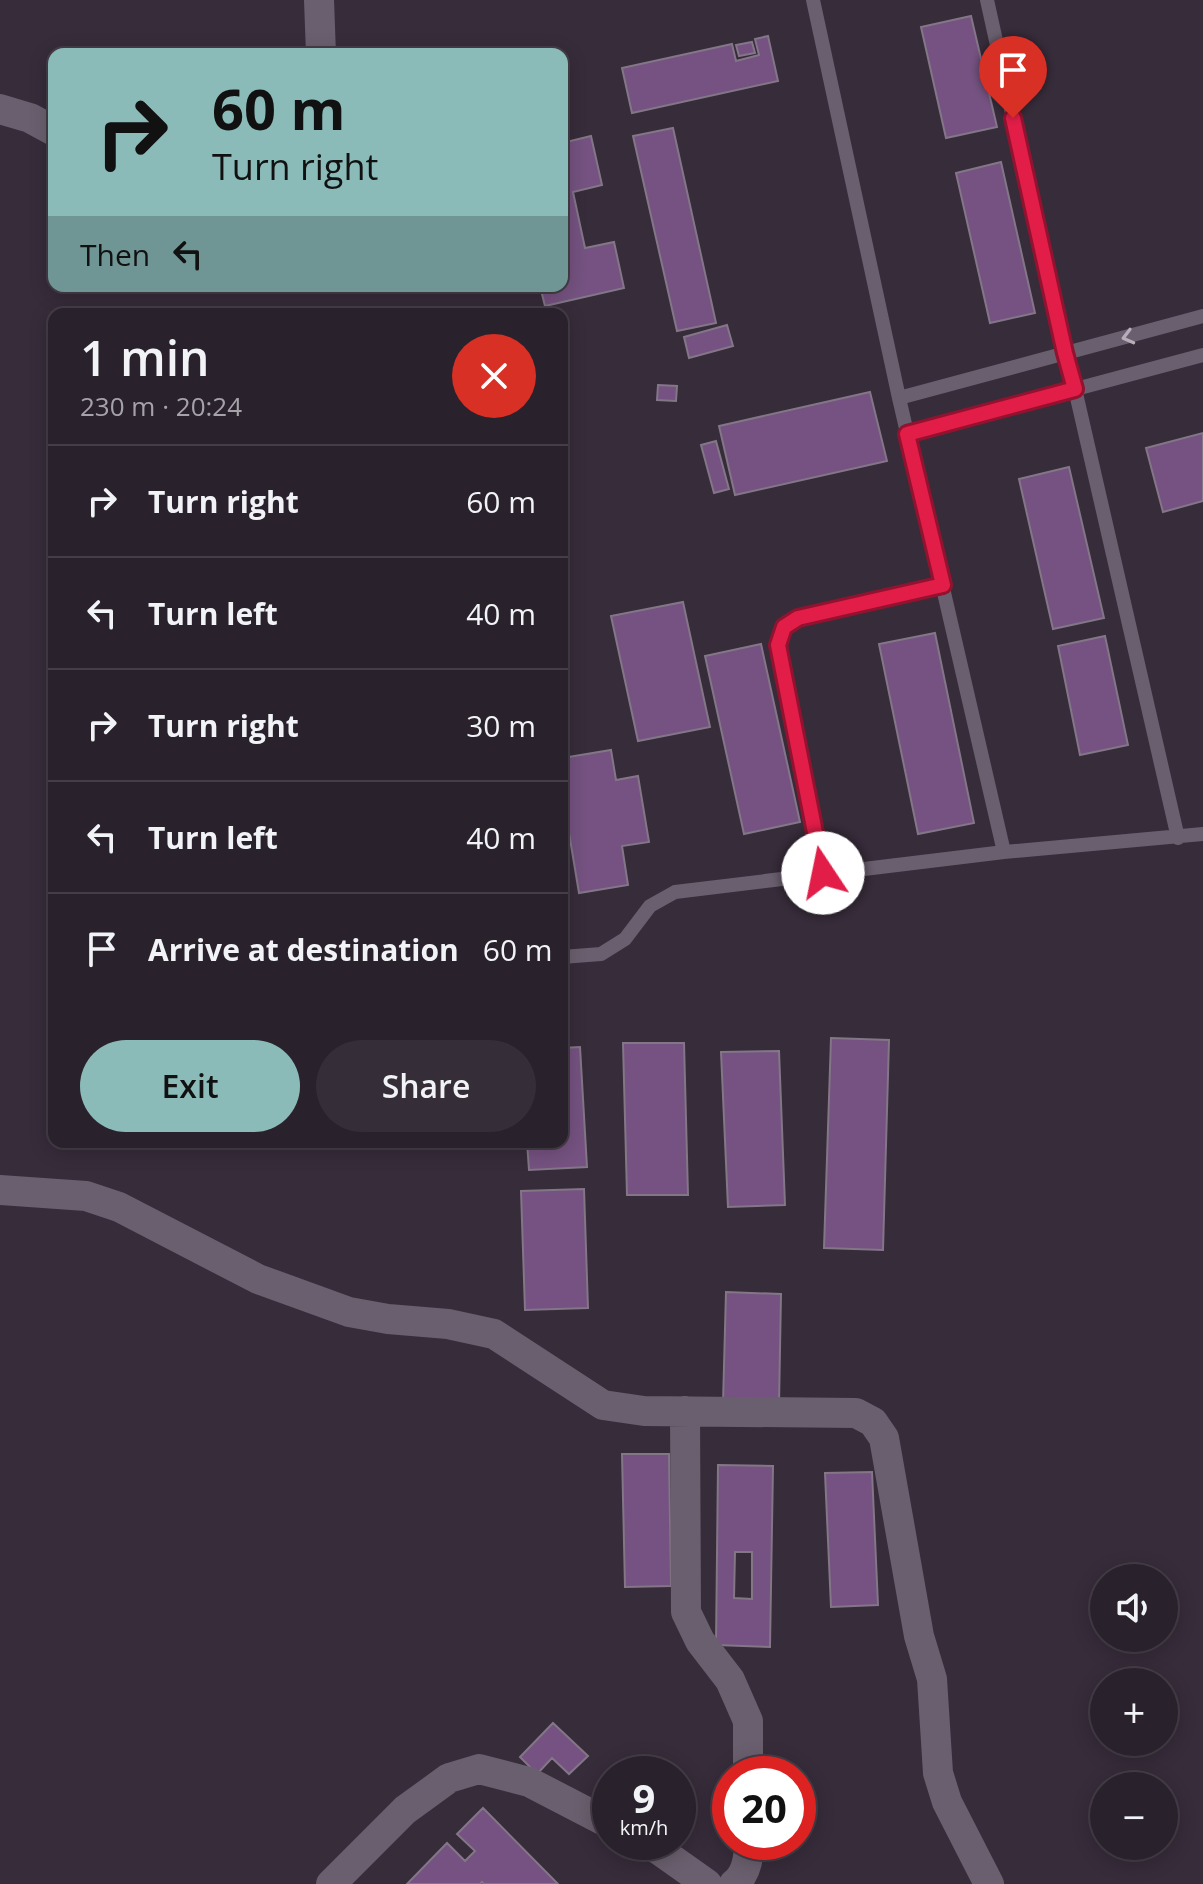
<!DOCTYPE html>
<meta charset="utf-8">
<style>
:root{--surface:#29212c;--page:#352e38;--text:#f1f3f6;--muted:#a5a3a9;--line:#453e48;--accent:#8bbbb9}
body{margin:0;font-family:"Open Sans",sans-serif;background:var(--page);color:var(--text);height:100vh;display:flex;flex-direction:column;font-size:30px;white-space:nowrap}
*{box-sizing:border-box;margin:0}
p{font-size:26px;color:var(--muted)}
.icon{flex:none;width:44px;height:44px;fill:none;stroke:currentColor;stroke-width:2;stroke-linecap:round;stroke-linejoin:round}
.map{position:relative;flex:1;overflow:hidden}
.drawer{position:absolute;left:48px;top:308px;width:520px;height:840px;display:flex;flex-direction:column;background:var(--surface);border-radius:16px;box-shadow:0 4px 20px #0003,0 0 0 2px var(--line)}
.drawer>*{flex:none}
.top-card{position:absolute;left:48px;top:48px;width:520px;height:244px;border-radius:16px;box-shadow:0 4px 20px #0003,0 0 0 2px var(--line);background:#8bbbb9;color:#111;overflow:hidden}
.controls{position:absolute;left:1090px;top:1564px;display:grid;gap:16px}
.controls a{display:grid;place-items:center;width:88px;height:88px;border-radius:50%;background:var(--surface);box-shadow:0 4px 20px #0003,0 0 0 2px var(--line);font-size:40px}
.speed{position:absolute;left:592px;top:1756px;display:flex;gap:16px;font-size:40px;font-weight:700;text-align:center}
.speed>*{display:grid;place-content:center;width:104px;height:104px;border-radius:50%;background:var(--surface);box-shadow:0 4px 20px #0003,0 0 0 2px var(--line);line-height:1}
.speed small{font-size:20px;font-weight:400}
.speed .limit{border:12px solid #d22;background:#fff;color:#111}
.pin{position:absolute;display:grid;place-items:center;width:68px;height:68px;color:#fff;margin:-82px -34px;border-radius:50% 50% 50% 0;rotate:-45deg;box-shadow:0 0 8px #0007}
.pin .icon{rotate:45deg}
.me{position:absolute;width:88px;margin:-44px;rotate:349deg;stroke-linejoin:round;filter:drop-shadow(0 0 6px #0008)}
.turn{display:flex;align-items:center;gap:28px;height:168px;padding:0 32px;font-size:36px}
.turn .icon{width:104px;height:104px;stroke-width:2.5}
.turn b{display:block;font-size:56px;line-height:68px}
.then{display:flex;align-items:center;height:76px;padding:0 32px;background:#0003;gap:16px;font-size:30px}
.round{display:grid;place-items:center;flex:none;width:84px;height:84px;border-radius:42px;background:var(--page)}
.head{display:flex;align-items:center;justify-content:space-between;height:136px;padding:0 32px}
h1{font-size:48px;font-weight:600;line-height:60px}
.primary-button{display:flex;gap:16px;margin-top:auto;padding:16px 32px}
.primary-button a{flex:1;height:92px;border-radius:48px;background:var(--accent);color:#111;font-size:32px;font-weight:600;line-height:92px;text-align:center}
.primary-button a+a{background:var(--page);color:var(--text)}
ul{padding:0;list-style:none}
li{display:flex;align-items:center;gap:24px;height:112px;padding:0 32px;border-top:2px solid var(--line)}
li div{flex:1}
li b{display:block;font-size:30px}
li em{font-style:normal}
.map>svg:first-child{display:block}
</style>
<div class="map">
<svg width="1203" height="1884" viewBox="0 0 1203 1884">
<rect width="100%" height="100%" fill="#372c3a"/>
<path fill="#755281" stroke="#827687" stroke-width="2" fill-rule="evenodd" d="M971,16L997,127L946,138L921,27Z
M768,36L778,81L632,113L622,68L732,44L736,61L759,55L755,39Z
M752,42L755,53L739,56L736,45Z
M673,128L716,323L677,331L633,136Z
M591,136L602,185L573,192L585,248L614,242L624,288L545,306L540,286H562V143Z
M1001,162L1035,313L990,323L956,173Z
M727,325L733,346L689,358L684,337Z
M658,385L677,386L676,401L657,400Z
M870,392L887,461L735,495L719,426Z
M1203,433V501L1163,512L1146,448Z
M716,441L729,489L714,493L701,445Z
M1069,467L1104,618L1053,629L1019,479Z
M683,602L710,727L638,741L611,616Z
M935,633L974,823L918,834L879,644Z
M1105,636L1128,745L1080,755L1058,646Z
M761,644L800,822L744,834L705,656Z
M611,750L616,780L638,776L649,842L622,846L628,885L579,893L562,791V758Z
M831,1038L889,1040L883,1250L824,1248Z
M623,1043H684L688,1195H627Z
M580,1047L587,1167L529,1170L527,1142H562V1048Z
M779,1051L785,1205L728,1207L721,1052Z
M584,1189L588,1308L525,1310L521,1191Z
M726,1292L781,1294L779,1405L723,1403Z
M622,1454H669L671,1586L625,1587Z
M718,1465L773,1466L770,1647L716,1645ZM735,1552H752V1599L734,1598Z
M872,1472L878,1605L831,1607L825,1473Z
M553,1723L588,1756L569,1774L552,1758L537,1774L520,1757Z
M483,1808L558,1884H484L482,1882L480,1884H407L447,1843L465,1861L475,1851L457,1834Z"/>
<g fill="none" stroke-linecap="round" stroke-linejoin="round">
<path stroke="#6a5f6e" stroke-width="14" d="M813,0L899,398L1004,852
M987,0L1065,353L1075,389L1178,838
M899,398L1203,316
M907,434L1203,355
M823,873L778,645L784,627L798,618L943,585
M562,957L601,954L625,939L650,906L675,892L1004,852L1203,834"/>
<path stroke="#6a5f6e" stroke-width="30" d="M319,0L321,54
M0,109L30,118L54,131
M0,1190L86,1196L119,1207L258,1279L349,1312L388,1319L448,1324L494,1334L603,1405L644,1411L856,1413L873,1422L884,1438L919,1636L932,1679L938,1773L947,1802L989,1884
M685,1411L686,1612L700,1641L730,1680L748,1721V1774
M644,1842L659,1850L707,1884
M331,1884L405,1810L449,1778L479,1769L529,1782L610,1824
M734,1884C746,1875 749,1857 749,1842"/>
</g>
<defs><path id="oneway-chevron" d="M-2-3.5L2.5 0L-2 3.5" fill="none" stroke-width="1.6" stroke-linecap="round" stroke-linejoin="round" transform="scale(2)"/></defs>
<use stroke="#b7aeba" href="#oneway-chevron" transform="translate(1128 337) rotate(165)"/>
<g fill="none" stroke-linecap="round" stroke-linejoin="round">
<g stroke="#92132f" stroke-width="20">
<path id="route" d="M823,873L778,645L784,627L798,618L943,585L907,434L1075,389L1065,353L1013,118"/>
</g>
<use href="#route" stroke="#e11d48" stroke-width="14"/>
</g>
</svg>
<div class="controls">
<a><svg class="icon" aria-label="sound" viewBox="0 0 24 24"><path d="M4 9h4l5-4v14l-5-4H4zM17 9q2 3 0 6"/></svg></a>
<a>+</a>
<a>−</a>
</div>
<div class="speed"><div>9<small>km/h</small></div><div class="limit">20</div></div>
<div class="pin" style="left:1013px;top:118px;background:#d93025"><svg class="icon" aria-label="arrive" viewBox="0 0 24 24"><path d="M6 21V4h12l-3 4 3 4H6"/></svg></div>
<svg class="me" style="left:823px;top:873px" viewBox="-20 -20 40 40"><circle r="19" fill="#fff"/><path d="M0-13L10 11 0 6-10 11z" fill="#e11d48"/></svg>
<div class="top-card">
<div class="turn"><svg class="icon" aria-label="right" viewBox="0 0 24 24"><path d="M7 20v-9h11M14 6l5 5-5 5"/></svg><div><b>60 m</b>Turn right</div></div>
<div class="then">Then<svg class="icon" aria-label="left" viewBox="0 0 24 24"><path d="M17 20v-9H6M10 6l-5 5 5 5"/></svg></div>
</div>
<section class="drawer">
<div class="head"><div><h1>1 min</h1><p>230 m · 20:24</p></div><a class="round" style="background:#d93025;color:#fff"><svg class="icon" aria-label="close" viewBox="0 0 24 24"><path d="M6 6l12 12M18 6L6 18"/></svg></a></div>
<ul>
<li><svg class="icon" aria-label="right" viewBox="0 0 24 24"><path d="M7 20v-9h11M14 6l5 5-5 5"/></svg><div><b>Turn right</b></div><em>60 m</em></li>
<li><svg class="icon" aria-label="left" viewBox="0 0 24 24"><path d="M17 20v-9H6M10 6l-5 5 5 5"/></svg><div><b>Turn left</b></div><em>40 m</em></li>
<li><svg class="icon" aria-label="right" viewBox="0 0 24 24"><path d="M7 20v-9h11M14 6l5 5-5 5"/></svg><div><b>Turn right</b></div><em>30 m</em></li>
<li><svg class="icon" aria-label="left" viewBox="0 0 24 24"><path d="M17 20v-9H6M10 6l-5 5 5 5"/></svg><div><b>Turn left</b></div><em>40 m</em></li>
<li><svg class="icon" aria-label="arrive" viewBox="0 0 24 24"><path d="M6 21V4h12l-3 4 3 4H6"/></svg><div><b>Arrive at destination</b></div><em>60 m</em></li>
</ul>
<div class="primary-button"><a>Exit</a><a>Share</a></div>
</section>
</div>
